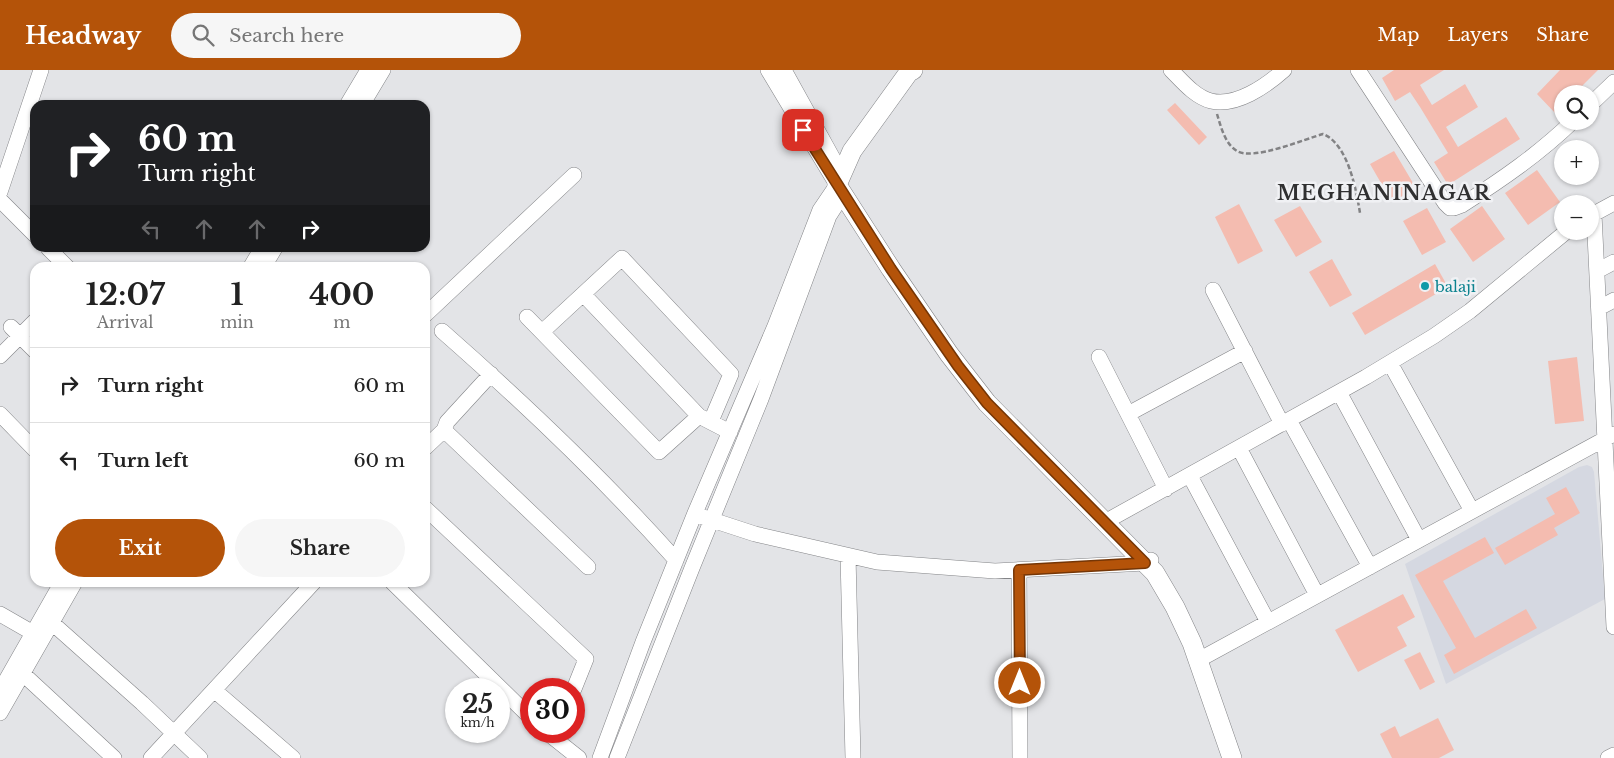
<!DOCTYPE html>
<meta charset="utf-8">
<style>
:root{--surface:#fff;--page:#f6f6f6;--text:#222;--muted:#767676;--line:#e0e0e0;--accent:#b45309}
body{margin:0;font-family:"Libre Baskerville",serif;background:var(--page);color:var(--text);height:100vh;display:flex;flex-direction:column;font-size:19px;white-space:nowrap}
*{box-sizing:border-box;margin:0}
p{font-size:16px;color:var(--muted)}
.icon{flex:none;width:28px;height:28px;fill:none;stroke:currentColor;stroke-width:2;stroke-linecap:round;stroke-linejoin:round}
.map{position:relative;flex:1;overflow:hidden}
.side{position:absolute;left:30px;top:192px;width:400px;height:325px;display:flex;flex-direction:column;background:var(--surface);border-radius:15px;box-shadow:0 1px 4px #0004}
.side>*{flex:none}
.guide{position:absolute;left:30px;top:30px;width:400px;height:152px;border-radius:15px;box-shadow:0 1px 4px #0004;background:#202124;color:#fff;overflow:hidden}
.fabs{position:absolute;left:1554px;top:15px;display:grid;gap:10px}
.fabs a{display:grid;place-items:center;width:45px;height:45px;border-radius:50%;background:var(--surface);box-shadow:0 1px 4px #0004;font-size:25px}
.speed{position:absolute;left:445px;top:608px;display:flex;gap:10px;font-size:25px;font-weight:700;text-align:center}
.speed>*{display:grid;place-content:center;width:65px;height:65px;border-radius:50%;background:var(--surface);box-shadow:0 1px 4px #0004;line-height:1}
.speed small{font-size:12px;font-weight:400}
.speed .limit{border:8px solid #d22;background:#fff;color:#111}
.pin{position:absolute;display:grid;place-items:center;width:42px;height:42px;color:#fff;margin:-21px;border-radius:10px;box-shadow:0 2px 8px #0006}
.me{position:absolute;width:55px;margin:-28px;rotate:0deg;stroke-linejoin:round;filter:drop-shadow(0 0 4px #0008)}
.turn{display:flex;align-items:center;gap:18px;height:105px;padding:0 25px;font-size:22px}
.turn .icon{width:65px;height:65px;stroke-width:2.5}
.turn b{display:block;font-size:35px;line-height:42px}
.lanes{display:flex;align-items:center;height:48px;padding:0 25px;background:#0003;justify-content:center;gap:25px;direction:ltr}
.lanes .off{opacity:.35}
.eta{display:flex;justify-content:space-evenly;align-items:center;height:85px;text-align:center}
.eta b{font-size:30px;font-weight:800;line-height:35px}
.primary-button{display:flex;gap:10px;margin-top:auto;padding:10px 25px}
.primary-button a{flex:1;height:58px;border-radius:30px;background:var(--accent);color:#fff;font-size:20px;font-weight:800;line-height:58px;text-align:center}
.primary-button a+a{background:var(--page);color:var(--text)}
ul{padding:0;list-style:none}
li{display:flex;align-items:center;gap:15px;height:75px;padding:0 25px;border-top:1px solid var(--line)}
li div{flex:1}
li b{display:block;font-size:19px}
li em{font-style:normal}
header{display:flex;align-items:center;gap:30px;box-sizing:border-box;height:70px;padding:0 25px;background:var(--accent);color:#fff}
header strong{font-size:24px}
nav{display:flex;gap:28px;margin-inline-start:auto;font-size:18px}
.search{width:350px;height:45px;background:var(--page);display:flex;align-items:center;gap:12px;box-sizing:border-box;padding:0 18px;border-radius:28px;color:var(--muted);font-size:19px}
.map>svg:first-child{display:block}
</style>
<header>
<strong>Headway</strong>
<div class="search"><svg class="icon" aria-label="search" viewBox="0 0 24 24"><circle cx="10" cy="10" r="6"/><path d="M15 15l6 6"/></svg>Search here</div>
<nav><a>Map</a><a>Layers</a><a>Share</a></nav>
</header>
<div class="map">
<svg width="1614" height="688" viewBox="0 0 1614 688">
<rect width="100%" height="100%" fill="#e3e4e7"/>
<path fill="#d5d8e1" d="M1587,395L1592,397L1594,402L1605,529L1446,614L1405,494L1579,397Z"/>
<path fill="#f4bcb0" d="M1394,0H1444L1420,15L1432,35L1465,14L1478,37L1446,57L1458,77L1506,47L1520,69L1448,115L1434,92L1448,83L1420,37L1410,22L1395,31L1382,8Z
M1560,0H1598L1574,24H1562V35L1555,43L1537,24Z
M1175,33L1207,67L1199,75L1167,40Z
M1394,81L1416,118L1392,132L1370,94Z
M1537,100L1560,132L1528,155L1505,123Z
M1239,134L1263,181L1238,194L1215,147Z
M1300,136L1322,172L1296,187L1274,150Z
M1482,136L1505,169L1473,192L1450,159Z
M1427,138L1446,172L1422,185L1403,151Z
M1332,189L1352,225L1330,237L1309,202Z
M1435,194L1448,217L1365,265L1352,243Z
M1577,287L1584,351L1555,354L1548,291Z
M1566,417L1580,443L1554,458L1558,465L1505,495L1495,478L1555,444L1546,428Z
M1485,467L1494,483L1443,511L1475,568L1526,539L1537,558L1454,604L1444,585L1456,578L1415,505Z
M1403,524L1415,547L1397,557L1407,576L1358,602L1335,560Z
M1420,582L1435,612L1420,620L1404,590Z
M1438,648L1454,680L1439,688H1392L1380,664L1395,656L1400,667Z"/>
<g fill="none" stroke-linecap="round" stroke-linejoin="round">
<g stroke="#838487" stroke-width="16">
<path id="minor" d="M784,0L841,103
M1171,0C1182,11 1195,27 1211,31C1236,37 1266,16 1284,0
M1358,0L1445,133L1450,138H1454L1462,135C1501,110 1539,84 1573,51
M347,35L368,0
M362,35L383,0
M1590,35L1614,12
M0,122L41,0
M0,130L35,165
M1594,144L1614,557
M1590,146L1614,133
M48,178L68,198
M250,198L262,178
M263,198L275,178
M1597,201L1614,192
M1213,220L1282,354
M583,224L699,346L730,362
M1599,238L1614,230
M425,245L574,105
M527,247L659,382L699,346
M11,257L35,281
M442,261C524,333 604,409 676,490
M542,262L622,188L731,304L711,351
M0,286L35,251
M1099,287L1166,419
M1390,293L1472,441
M1339,322L1419,470
M0,344L35,380
M1128,344L1245,281
M1289,350L1370,497
M444,360L588,497
M425,378L444,360L447,352L491,304
M1239,378L1317,525
M1190,406L1268,552
M425,438L586,589L574,619
M703,447L755,464L877,492L995,501L1145,493L1151,490
M1112,448L1366,307L1434,266L1470,241L1567,161
M848,486L853,688
M1019,500L1020,688
M392,512L531,648
M0,544L40,567
M51,552L142,633L200,688
M1204,587L1614,364
M22,603L114,688
M214,620L293,688
M0,621L62,512
M0,643L75,512
M545,661L579,688
M151,688L314,512
M600,688L643,572L695,443L775,256L820,140L837,115L768,0
M617,688L692,498L761,329L829,146L843,124
M1608,688L1614,685"/>
</g>
<g stroke="#838487" stroke-width="20">
<path id="major" d="M913,0L909,2L852,81L837,115L891,199L949,284L987,333L1155,503L1175,537L1192,573L1232,688"/>
</g>
<path stroke="#828284" stroke-width="2.5" stroke-dasharray="5 2.5" stroke-linecap="butt" d="M1217,44C1221,57 1225,74 1237,81C1253,91 1305,69 1323,64C1348,74 1356,119 1360,143"/>
<use href="#minor" stroke="#fff" stroke-width="15"/>
<use href="#major" stroke="#fff" stroke-width="19"/>
</g>
<g fill="none" stroke-linecap="round" stroke-linejoin="round">
<g stroke="#753606" stroke-width="12">
<path id="route" d="M803,60L891,199L958,296L987,333L1145,493L1019,500L1020,613"/>
</g>
<use href="#route" stroke="#b45309" stroke-width="9"/>
</g>
<circle fill="#0f9aa8" stroke="#f0f1f4" stroke-width="2" cx="1425" cy="216" r="5"/>
<g text-anchor="middle" dominant-baseline="central" stroke-width="5" stroke-linejoin="round" paint-order="stroke">
<g font-size="15" fill="#0d838f" stroke="#f0f1f4" text-anchor="start">
<text x="1435" y="216">balaji</text>
</g>
<g font-size="20" font-weight="bold" letter-spacing="1" fill="#303031" stroke="#f0f1f4">
<text x="1384" y="123">MEGHANINAGAR</text>
</g>
</g>
</svg>
<div class="fabs">
<a><svg class="icon" aria-label="search" viewBox="0 0 24 24"><circle cx="10" cy="10" r="6"/><path d="M15 15l6 6"/></svg></a>
<a>+</a>
<a>−</a>
</div>
<div class="speed"><div>25<small>km/h</small></div><div class="limit">30</div></div>
<div class="pin" style="left:803px;top:60px;background:#d93025"><svg class="icon" aria-label="arrive" viewBox="0 0 24 24"><path d="M6 21V4h12l-3 4 3 4H6"/></svg></div>
<svg class="me" style="left:1020px;top:613px" viewBox="-20 -20 40 40"><circle r="17" fill="#b45309" stroke="#fff" stroke-width="3"/><path d="M0-11L8 9 0 5-8 9z" fill="#fff"/></svg>
<div class="guide">
<div class="turn"><svg class="icon" aria-label="right" viewBox="0 0 24 24"><path d="M7 20v-9h11M14 6l5 5-5 5"/></svg><div><b>60 m</b>Turn right</div></div>
<div class="lanes"><svg class="icon off" aria-label="left" viewBox="0 0 24 24"><path d="M17 20v-9H6M10 6l-5 5 5 5"/></svg><svg class="icon off" aria-label="ahead" viewBox="0 0 24 24"><path d="M12 20V5M6 11l6-6 6 6"/></svg><svg class="icon off" aria-label="ahead" viewBox="0 0 24 24"><path d="M12 20V5M6 11l6-6 6 6"/></svg><svg class="icon" aria-label="right" viewBox="0 0 24 24"><path d="M7 20v-9h11M14 6l5 5-5 5"/></svg></div>
</div>
<section class="side">
<div class="eta">
<div><b>12:07</b><p>Arrival</p></div>
<div><b>1</b><p>min</p></div>
<div><b>400</b><p>m</p></div>
</div>
<ul>
<li><svg class="icon" aria-label="right" viewBox="0 0 24 24"><path d="M7 20v-9h11M14 6l5 5-5 5"/></svg><div><b>Turn right</b></div><em>60 m</em></li>
<li><svg class="icon" aria-label="left" viewBox="0 0 24 24"><path d="M17 20v-9H6M10 6l-5 5 5 5"/></svg><div><b>Turn left</b></div><em>60 m</em></li>
</ul>
<div class="primary-button"><a>Exit</a><a>Share</a></div>
</section>
</div>
